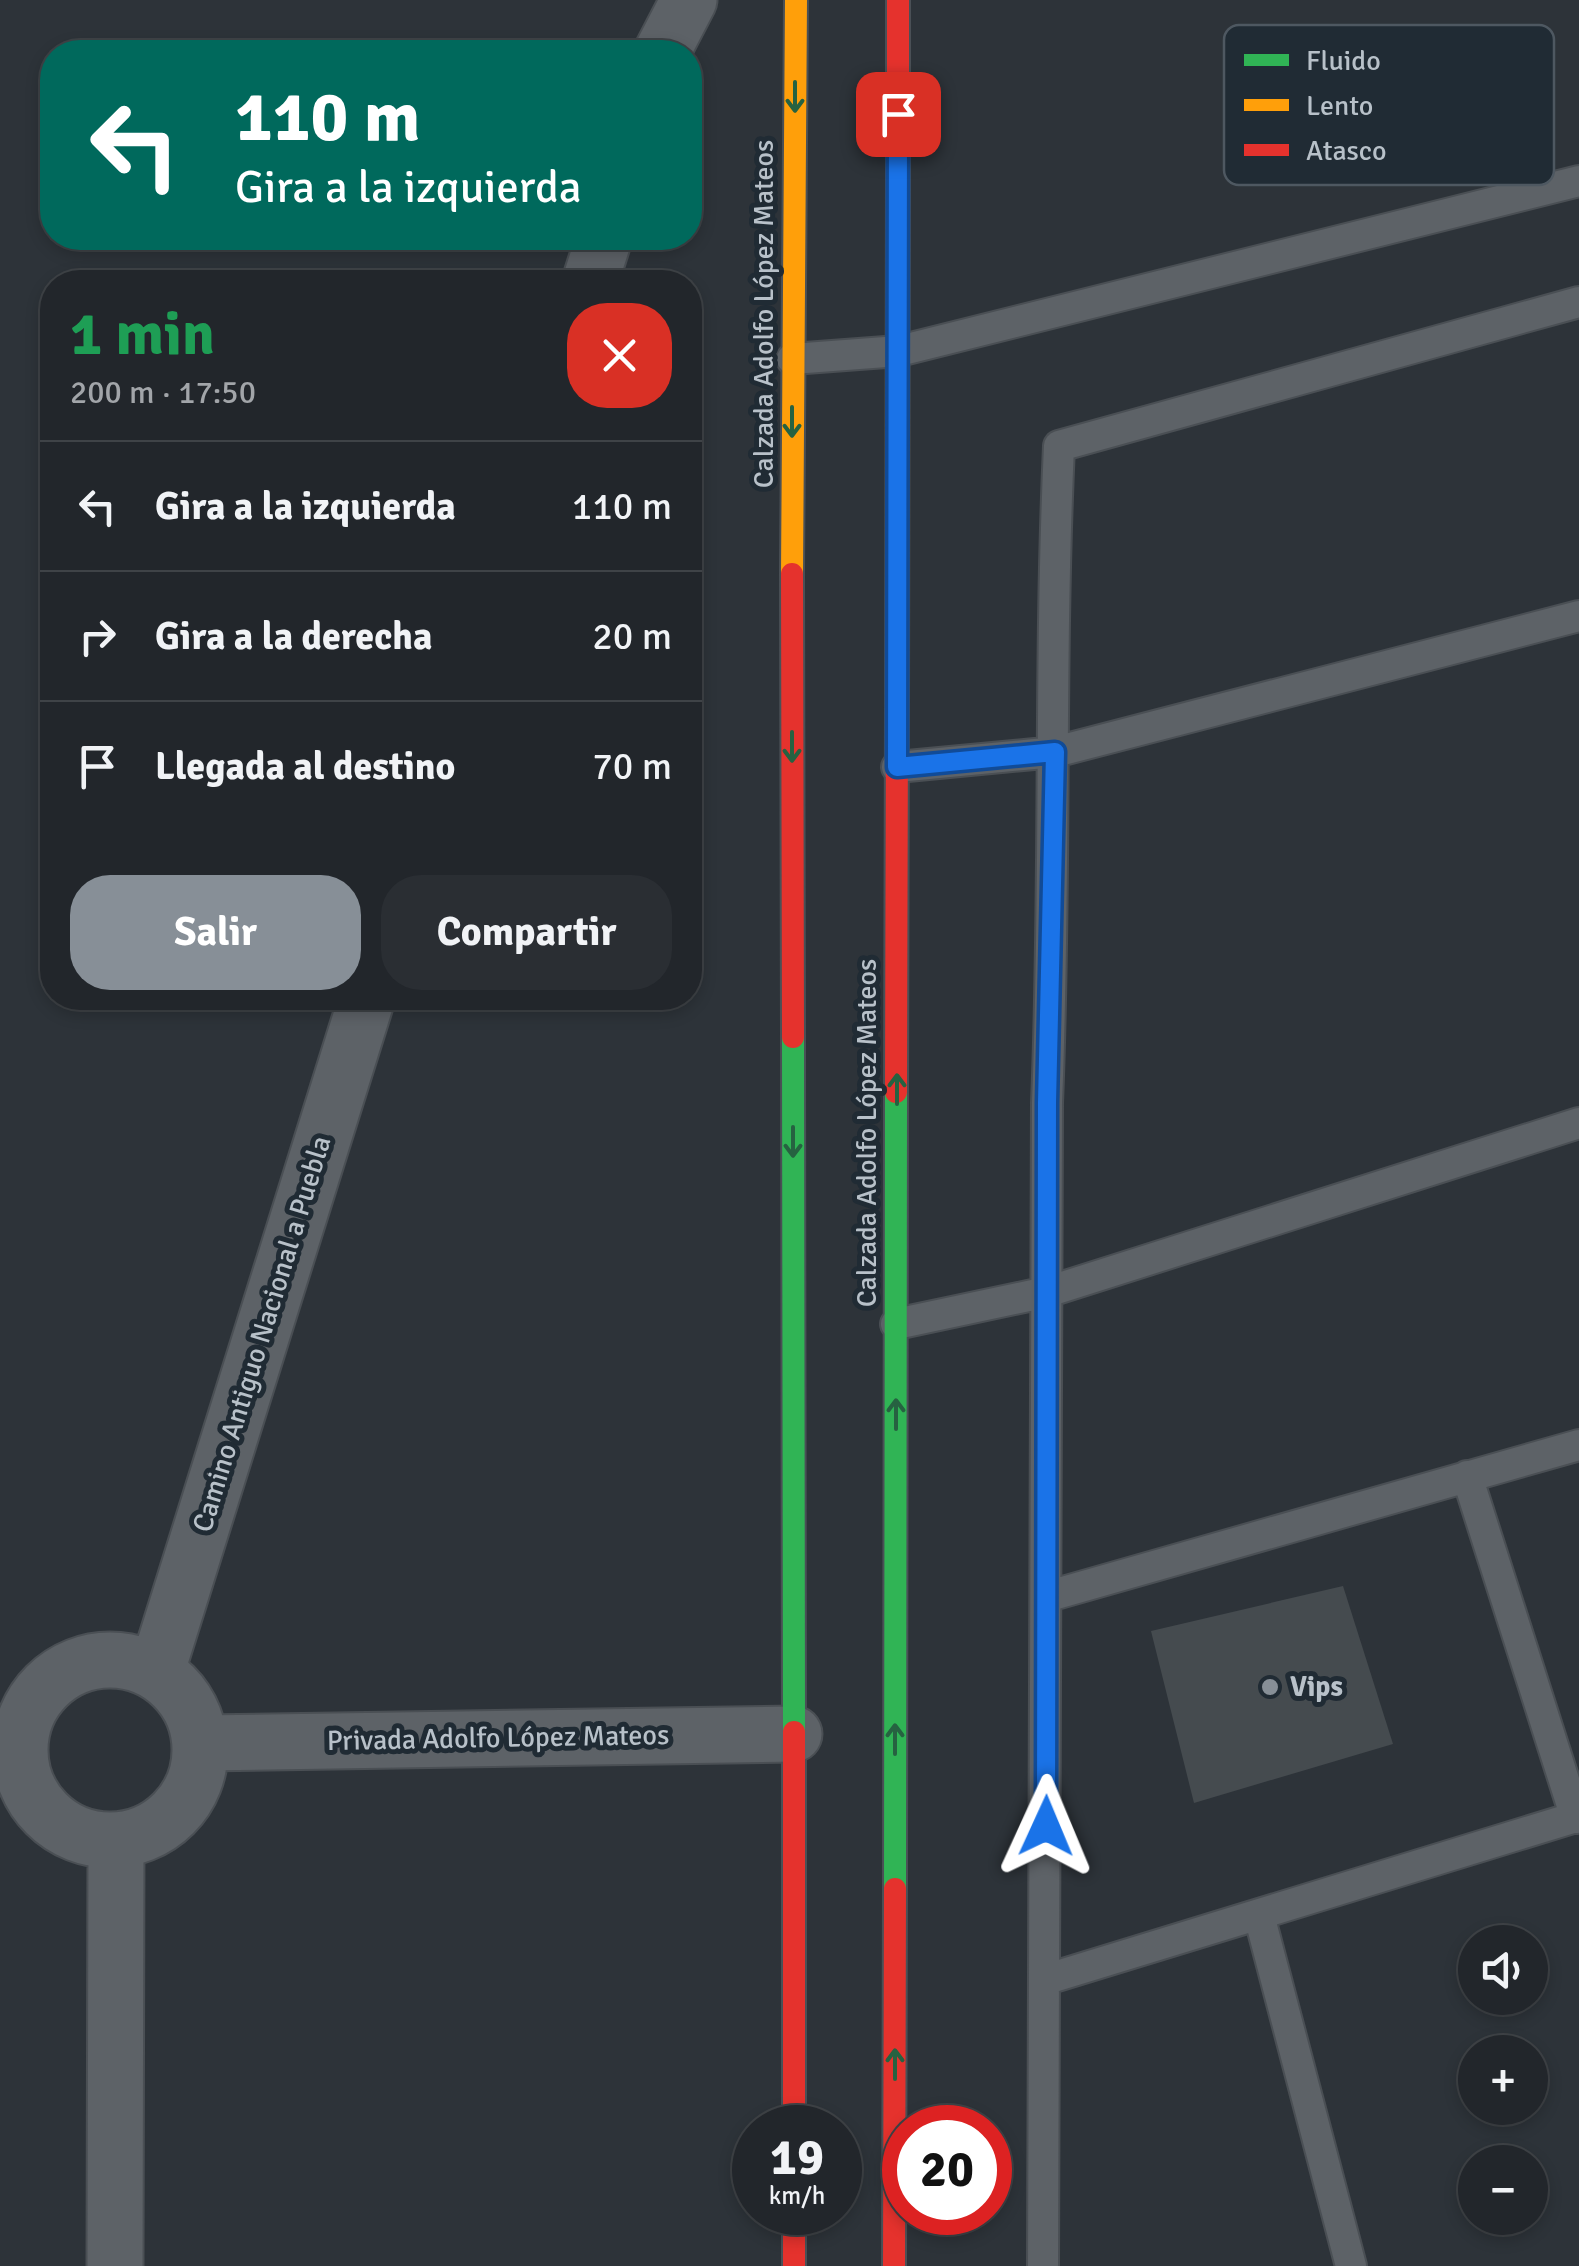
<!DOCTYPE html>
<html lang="es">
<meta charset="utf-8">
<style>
:root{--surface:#22262b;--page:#2a2e33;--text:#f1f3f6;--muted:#a2a5a9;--line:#3f4347;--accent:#878f97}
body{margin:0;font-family:Signika,sans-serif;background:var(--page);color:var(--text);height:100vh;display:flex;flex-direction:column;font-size:38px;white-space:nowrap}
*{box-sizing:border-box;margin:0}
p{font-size:32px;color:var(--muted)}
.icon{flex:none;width:55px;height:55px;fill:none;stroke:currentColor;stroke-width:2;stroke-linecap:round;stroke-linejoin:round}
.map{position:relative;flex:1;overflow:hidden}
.side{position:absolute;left:40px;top:270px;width:662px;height:740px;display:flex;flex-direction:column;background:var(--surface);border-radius:40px;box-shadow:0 5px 15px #0003,0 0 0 2px var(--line)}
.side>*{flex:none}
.guide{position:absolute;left:40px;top:40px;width:662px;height:210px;border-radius:40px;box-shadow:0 5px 15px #0003,0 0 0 2px var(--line);background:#00695c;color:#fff;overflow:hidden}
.tools{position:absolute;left:1458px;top:1925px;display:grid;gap:20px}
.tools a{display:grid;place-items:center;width:90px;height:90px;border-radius:50%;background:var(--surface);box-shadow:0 5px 15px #0003,0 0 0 2px var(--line);font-size:50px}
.speed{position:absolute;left:732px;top:2105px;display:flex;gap:20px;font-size:50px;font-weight:700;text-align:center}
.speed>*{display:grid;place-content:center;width:130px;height:130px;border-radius:50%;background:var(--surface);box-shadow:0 5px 15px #0003,0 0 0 2px var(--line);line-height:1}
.speed small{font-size:25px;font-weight:400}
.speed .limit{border:15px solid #d22;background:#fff;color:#111}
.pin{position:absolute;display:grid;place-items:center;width:85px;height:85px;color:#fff;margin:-42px;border-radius:20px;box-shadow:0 5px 15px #0006}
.me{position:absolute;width:110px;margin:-55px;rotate:1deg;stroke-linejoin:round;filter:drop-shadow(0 0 8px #0008)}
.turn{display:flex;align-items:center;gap:35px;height:210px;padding:0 30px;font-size:45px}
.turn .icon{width:130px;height:130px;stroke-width:2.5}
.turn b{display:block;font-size:70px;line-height:85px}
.round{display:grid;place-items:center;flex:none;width:105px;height:105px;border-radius:40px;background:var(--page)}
.summary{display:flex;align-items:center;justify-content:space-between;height:170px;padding:0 30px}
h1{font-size:60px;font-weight:700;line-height:75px;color:#1e9e55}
.cta{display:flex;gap:20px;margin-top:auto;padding:20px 30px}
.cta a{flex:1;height:115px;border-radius:40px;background:var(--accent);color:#fff;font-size:40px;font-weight:700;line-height:115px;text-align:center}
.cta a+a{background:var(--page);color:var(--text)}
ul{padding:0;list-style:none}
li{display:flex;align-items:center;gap:30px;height:130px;padding:0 30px;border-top:2px solid var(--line)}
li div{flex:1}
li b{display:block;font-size:38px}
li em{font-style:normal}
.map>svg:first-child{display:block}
</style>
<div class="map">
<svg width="1579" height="2266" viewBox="0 0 1579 2266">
<rect width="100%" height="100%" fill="#2d3339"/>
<path fill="#454b4f" d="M1343,1586L1393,1744L1194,1803L1151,1631Z"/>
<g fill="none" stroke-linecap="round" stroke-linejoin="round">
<g stroke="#4a4f54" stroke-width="34">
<path id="lane" d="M792,359L899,351L1579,181
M897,767L1055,752L1579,616
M896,1324L1047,1292L1579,1123
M1467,1476L1576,1818
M1049,1596L1579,1445
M1259,1915L1351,2266
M1044,1980L1579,1816
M1043,2266L1047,1103C1056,884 1049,665 1059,446L1579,302"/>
</g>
<g stroke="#4a4f54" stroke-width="59">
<path id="street" d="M662,52L689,0
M590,282L604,238
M20 1750a90 90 0 1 1 180 0a90 90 0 1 1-180 0Z
M157,1670L367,998
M202,1743L794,1734
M115,2266L116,1842"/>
</g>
<g stroke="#4a5056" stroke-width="26">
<path id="fast" d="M897,708L898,166
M793,1037L794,1732
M895,1889L896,1092"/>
</g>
<g stroke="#4a5056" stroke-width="26">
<path id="slow" d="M792,574L796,0"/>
</g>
<g stroke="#4a5056" stroke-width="26">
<path id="jam" d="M898,166V0
M792,574L793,1037
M896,1092L897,708
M794,1732V2128
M794,2212V2266
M894,2266L895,1889"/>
</g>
<use href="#lane" stroke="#5d6267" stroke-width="30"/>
<use href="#street" stroke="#5d6267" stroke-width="55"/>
<use href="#fast" stroke="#30b455" stroke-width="22"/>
<use href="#slow" stroke="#ff9f0a" stroke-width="22"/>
<use href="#jam" stroke="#e5322d" stroke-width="22"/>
</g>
<defs><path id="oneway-shaft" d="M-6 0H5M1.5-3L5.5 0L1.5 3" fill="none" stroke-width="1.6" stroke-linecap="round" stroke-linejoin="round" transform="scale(2.5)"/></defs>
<g stroke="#266241">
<use href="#oneway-shaft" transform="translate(795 97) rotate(90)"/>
<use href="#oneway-shaft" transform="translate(792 422) rotate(90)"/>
<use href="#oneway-shaft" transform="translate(792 747) rotate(90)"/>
<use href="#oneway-shaft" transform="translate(897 1089) rotate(-90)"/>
<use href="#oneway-shaft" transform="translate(793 1142) rotate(90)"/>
<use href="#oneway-shaft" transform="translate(896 1414) rotate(-90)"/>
<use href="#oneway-shaft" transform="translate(895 1739) rotate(-90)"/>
<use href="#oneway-shaft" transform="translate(895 2064) rotate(-90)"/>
</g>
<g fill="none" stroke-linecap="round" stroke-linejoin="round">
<g stroke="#114b97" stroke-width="25">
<path id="route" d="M898,114L897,767L1055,752L1047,1103L1046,1826"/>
</g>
<use href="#route" stroke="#1a73e8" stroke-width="18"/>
</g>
<circle fill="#878f97" stroke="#202b34" stroke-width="4" cx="1270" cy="1687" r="10"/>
<g text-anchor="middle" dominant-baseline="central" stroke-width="10" stroke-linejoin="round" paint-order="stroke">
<g font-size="28" fill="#b8c1c9" stroke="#202b34">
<text transform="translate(764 314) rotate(-90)">Calzada Adolfo López Mateos</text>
<text transform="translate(867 1133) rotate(-90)">Calzada Adolfo López Mateos</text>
<text transform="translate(262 1334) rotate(-73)">Camino Antiguo Nacional a Puebla</text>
<text transform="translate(498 1738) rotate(-1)">Privada Adolfo López Mateos</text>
</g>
<g font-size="28" font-weight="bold" fill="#b8c1c9" stroke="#202b34" text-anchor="start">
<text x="1290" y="1687">Vips</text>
</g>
</g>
<rect x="1224" y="25" width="330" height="160" rx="15" fill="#202b34" stroke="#4e5861" stroke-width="2.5"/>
<rect x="1244" y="54" width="45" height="12" fill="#30b455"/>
<rect x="1244" y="99" width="45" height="12" fill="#ff9f0a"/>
<rect x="1244" y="144" width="45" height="12" fill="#e5322d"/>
<g font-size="28" fill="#b8c1c9">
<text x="1306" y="70">Fluido</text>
<text x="1306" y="115">Lento</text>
<text x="1306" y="160">Atasco</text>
</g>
</svg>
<div class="tools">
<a><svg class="icon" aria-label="sound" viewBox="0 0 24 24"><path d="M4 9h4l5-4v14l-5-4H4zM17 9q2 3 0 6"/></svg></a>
<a>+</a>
<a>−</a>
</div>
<div class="speed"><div>19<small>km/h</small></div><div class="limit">20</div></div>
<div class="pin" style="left:898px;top:114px;background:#d93025"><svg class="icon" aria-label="arrive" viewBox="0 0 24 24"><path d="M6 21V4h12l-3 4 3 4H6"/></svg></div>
<svg class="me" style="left:1046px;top:1826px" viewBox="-20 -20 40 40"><path d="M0-17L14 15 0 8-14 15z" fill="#1a73e8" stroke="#fff" stroke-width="4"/></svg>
<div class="guide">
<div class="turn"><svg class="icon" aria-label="left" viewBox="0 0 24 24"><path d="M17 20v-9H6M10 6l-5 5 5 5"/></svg><div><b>110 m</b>Gira a la izquierda</div></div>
</div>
<section class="side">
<div class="summary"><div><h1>1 min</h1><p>200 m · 17:50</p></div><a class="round" style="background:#d93025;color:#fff"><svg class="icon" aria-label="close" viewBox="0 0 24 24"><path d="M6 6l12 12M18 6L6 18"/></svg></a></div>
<ul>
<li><svg class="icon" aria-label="left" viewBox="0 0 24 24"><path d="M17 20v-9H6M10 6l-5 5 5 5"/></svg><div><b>Gira a la izquierda</b></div><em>110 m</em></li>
<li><svg class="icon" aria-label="right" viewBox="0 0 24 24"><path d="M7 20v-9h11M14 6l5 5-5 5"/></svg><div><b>Gira a la derecha</b></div><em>20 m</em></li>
<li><svg class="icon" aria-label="arrive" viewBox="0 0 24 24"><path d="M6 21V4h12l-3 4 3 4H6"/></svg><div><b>Llegada al destino</b></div><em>70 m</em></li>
</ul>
<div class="cta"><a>Salir</a><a>Compartir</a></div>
</section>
</div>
